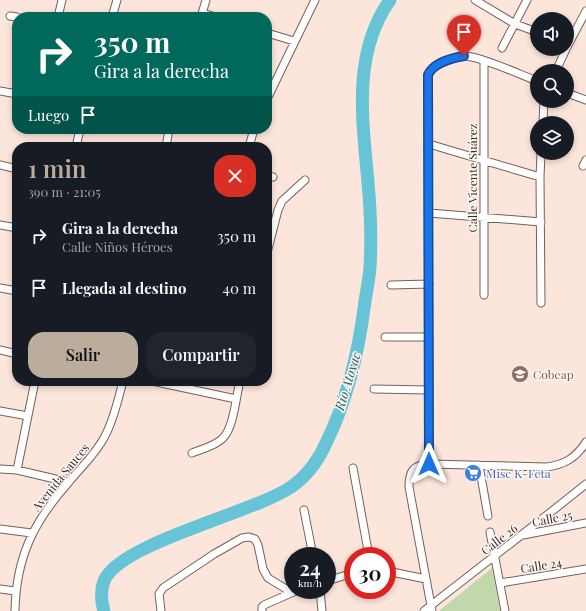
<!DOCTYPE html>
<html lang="es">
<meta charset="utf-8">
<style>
:root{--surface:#171b24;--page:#20242c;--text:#f1f3f6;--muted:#9ea1a6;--accent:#baad9c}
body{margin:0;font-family:"Playfair Display",serif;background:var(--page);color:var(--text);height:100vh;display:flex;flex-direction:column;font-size:15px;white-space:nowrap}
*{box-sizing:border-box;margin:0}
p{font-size:13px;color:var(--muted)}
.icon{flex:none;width:22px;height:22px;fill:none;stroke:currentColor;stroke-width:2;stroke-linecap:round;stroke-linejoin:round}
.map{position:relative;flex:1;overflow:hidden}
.sheet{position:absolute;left:12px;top:142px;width:260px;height:244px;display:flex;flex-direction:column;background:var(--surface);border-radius:16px;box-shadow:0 2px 6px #0003}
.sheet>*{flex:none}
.hud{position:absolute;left:12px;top:12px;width:260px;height:122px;border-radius:16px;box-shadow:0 2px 6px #0003;background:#00695c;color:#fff;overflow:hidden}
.buttons{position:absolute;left:530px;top:12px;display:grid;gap:8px}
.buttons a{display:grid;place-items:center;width:44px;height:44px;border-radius:50%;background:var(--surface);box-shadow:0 2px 6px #0003;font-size:20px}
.speed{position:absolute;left:284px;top:547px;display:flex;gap:8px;font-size:20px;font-weight:700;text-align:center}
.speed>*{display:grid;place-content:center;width:52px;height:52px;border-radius:50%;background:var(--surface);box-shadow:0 2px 6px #0003;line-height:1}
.speed small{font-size:10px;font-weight:400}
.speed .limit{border:6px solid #d22;background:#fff;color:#111}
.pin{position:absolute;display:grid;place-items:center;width:34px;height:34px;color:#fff;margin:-41px -17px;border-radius:50% 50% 50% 0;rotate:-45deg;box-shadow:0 0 4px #0007}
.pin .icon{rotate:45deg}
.me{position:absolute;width:44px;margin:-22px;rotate:0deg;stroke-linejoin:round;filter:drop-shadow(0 0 3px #0008)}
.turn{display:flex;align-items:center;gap:14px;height:84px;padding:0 16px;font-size:18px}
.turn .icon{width:52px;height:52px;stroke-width:2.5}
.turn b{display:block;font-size:28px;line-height:34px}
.then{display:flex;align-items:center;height:38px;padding:0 16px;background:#0003;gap:8px;font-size:15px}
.round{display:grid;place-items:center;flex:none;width:42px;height:42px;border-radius:16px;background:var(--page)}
.overview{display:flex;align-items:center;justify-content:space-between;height:68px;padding:0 16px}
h1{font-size:24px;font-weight:600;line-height:30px;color:var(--accent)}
.button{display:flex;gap:8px;margin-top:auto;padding:8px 16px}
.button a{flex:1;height:46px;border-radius:16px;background:var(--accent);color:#111;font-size:16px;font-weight:600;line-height:46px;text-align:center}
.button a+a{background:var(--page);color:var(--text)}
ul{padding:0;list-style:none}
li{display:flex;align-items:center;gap:12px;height:52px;padding:0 16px}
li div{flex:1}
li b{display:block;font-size:15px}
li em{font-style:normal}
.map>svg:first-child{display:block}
</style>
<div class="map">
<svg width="586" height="611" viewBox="0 0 586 611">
<rect width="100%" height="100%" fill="#fce5db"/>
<path fill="#c2d8ac" d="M492,568L500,611H440V610Z"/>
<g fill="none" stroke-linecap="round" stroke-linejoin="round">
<path stroke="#67c4d6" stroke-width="13" d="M104,611C101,601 100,592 104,581C119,543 253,513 291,487C307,476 318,461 326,443C348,399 359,350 365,301C367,290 369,279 370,267C371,249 371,229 370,211C367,141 346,62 390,0"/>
<g stroke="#746059" stroke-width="9">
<path id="minor" d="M475,0L515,24L537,32
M202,13L216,17
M10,16L17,17
M58,17L62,0
M112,17L117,0
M201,17L206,0
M267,33L294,41
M567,47L586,11
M502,48L527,0
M484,61V295
M556,71L566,49
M0,91L17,94
M567,93L586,100
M267,99L315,0
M543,123L544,101
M429,144L540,177
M76,147L80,129
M166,147L169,129
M249,147L254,129
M541,153L540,177L541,303
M0,165L17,169
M583,166L586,160
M267,176L273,177
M429,213L541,222
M0,225L17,228
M267,253L278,210L282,201L305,180
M391,285L429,284
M0,288L17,291
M385,337H429
M0,350L17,354
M152,381L236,399
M374,389L429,390
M0,411L28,416
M192,453C201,449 216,446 223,438C234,427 236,396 240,381
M429,464L428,75C431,68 436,66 442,63C449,60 455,57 463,56C478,55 521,75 537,81
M479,465L488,516
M353,468L369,556
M0,469L17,470L68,482
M17,470L35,381
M304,510L313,556
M0,529L32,533
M490,532L505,611
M523,535L586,523
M387,571L426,579
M327,581L353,573
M500,583L586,569
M0,589L15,591
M320,590L322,611
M15,611C16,557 34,521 69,482C81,467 96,454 105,436C114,419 118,400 123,381
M161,611L159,594L163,588L214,554L242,538L249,537L255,539L258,545L263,569L268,578L291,592
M262,611V607L264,605L298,590
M424,611C478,568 533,527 586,484
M432,611L409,487C409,471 413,465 429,464L546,467C564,465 576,458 586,442"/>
</g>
<use href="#minor" stroke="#fff" stroke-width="7"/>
</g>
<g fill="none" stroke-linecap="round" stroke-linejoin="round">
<g stroke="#114b97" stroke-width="10">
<path id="route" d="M429,464L428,75C433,63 452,58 464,56"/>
</g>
<use href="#route" stroke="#1a73e8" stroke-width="7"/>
</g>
<defs>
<g id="school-disc" transform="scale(0.9)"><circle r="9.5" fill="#8d6e63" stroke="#fff5f1"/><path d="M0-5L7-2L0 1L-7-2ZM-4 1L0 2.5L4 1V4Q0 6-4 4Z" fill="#fff"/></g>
<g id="supermarket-disc" transform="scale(0.9)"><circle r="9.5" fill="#3f7fe0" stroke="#fff5f1"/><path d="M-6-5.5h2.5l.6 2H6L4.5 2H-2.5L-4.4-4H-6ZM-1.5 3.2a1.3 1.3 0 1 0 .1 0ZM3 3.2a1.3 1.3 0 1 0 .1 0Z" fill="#fff"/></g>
</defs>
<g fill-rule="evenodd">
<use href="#school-disc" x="520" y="374"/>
<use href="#supermarket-disc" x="473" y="473"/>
</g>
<g text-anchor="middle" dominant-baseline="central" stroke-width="3" stroke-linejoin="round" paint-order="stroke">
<g font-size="12" fill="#382f2b" stroke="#fff5f1">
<text transform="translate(472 178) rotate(-90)">Calle Vicente Suárez</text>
<text transform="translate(60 477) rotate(-51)">Avenida Sauces</text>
<text transform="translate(552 518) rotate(-11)">Calle 25</text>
<text transform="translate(499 539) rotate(-37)">Calle 26</text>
<text transform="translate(541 565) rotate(-9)">Calle 24</text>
</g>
<g font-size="12" fill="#785e54" stroke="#fff5f1" text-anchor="start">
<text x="533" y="374">Cobeap</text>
</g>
<g font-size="12" fill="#366cbe" stroke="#fff5f1" text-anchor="start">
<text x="486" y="473">Misc K-Feta</text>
</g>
<g font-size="13" font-style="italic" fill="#15626f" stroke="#fff5f1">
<text transform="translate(347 381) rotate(-73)">Río Atoyac</text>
</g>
</g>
</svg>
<div class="buttons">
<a><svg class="icon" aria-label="sound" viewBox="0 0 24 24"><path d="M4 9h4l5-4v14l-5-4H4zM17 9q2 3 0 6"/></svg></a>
<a><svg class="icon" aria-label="search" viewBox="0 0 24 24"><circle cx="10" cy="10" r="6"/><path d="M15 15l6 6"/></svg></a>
<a><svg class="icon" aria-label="layers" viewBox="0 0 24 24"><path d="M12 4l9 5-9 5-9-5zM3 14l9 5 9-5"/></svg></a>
</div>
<div class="speed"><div>24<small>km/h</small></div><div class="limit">30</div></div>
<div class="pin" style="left:464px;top:56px;background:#d93025"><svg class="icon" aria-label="arrive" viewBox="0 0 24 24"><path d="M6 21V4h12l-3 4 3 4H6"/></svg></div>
<svg class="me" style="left:429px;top:464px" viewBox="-20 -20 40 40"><path d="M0-17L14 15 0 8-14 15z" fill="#1a73e8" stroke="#fff" stroke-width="4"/></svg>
<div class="hud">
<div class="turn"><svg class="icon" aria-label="right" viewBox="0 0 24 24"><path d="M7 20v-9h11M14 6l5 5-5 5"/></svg><div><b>350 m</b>Gira a la derecha</div></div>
<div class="then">Luego<svg class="icon" aria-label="arrive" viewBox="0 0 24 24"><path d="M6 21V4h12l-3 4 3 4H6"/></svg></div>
</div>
<section class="sheet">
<div class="overview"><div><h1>1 min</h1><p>390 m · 21:05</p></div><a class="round" style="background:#d93025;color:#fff"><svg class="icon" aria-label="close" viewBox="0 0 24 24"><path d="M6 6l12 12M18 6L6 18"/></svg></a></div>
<ul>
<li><svg class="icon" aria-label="right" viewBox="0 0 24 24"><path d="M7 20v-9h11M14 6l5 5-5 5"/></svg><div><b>Gira a la derecha</b><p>Calle Niños Héroes</p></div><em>350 m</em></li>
<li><svg class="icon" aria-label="arrive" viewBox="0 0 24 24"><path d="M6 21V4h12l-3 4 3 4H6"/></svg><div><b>Llegada al destino</b></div><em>40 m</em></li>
</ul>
<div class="button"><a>Salir</a><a>Compartir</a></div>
</section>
</div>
